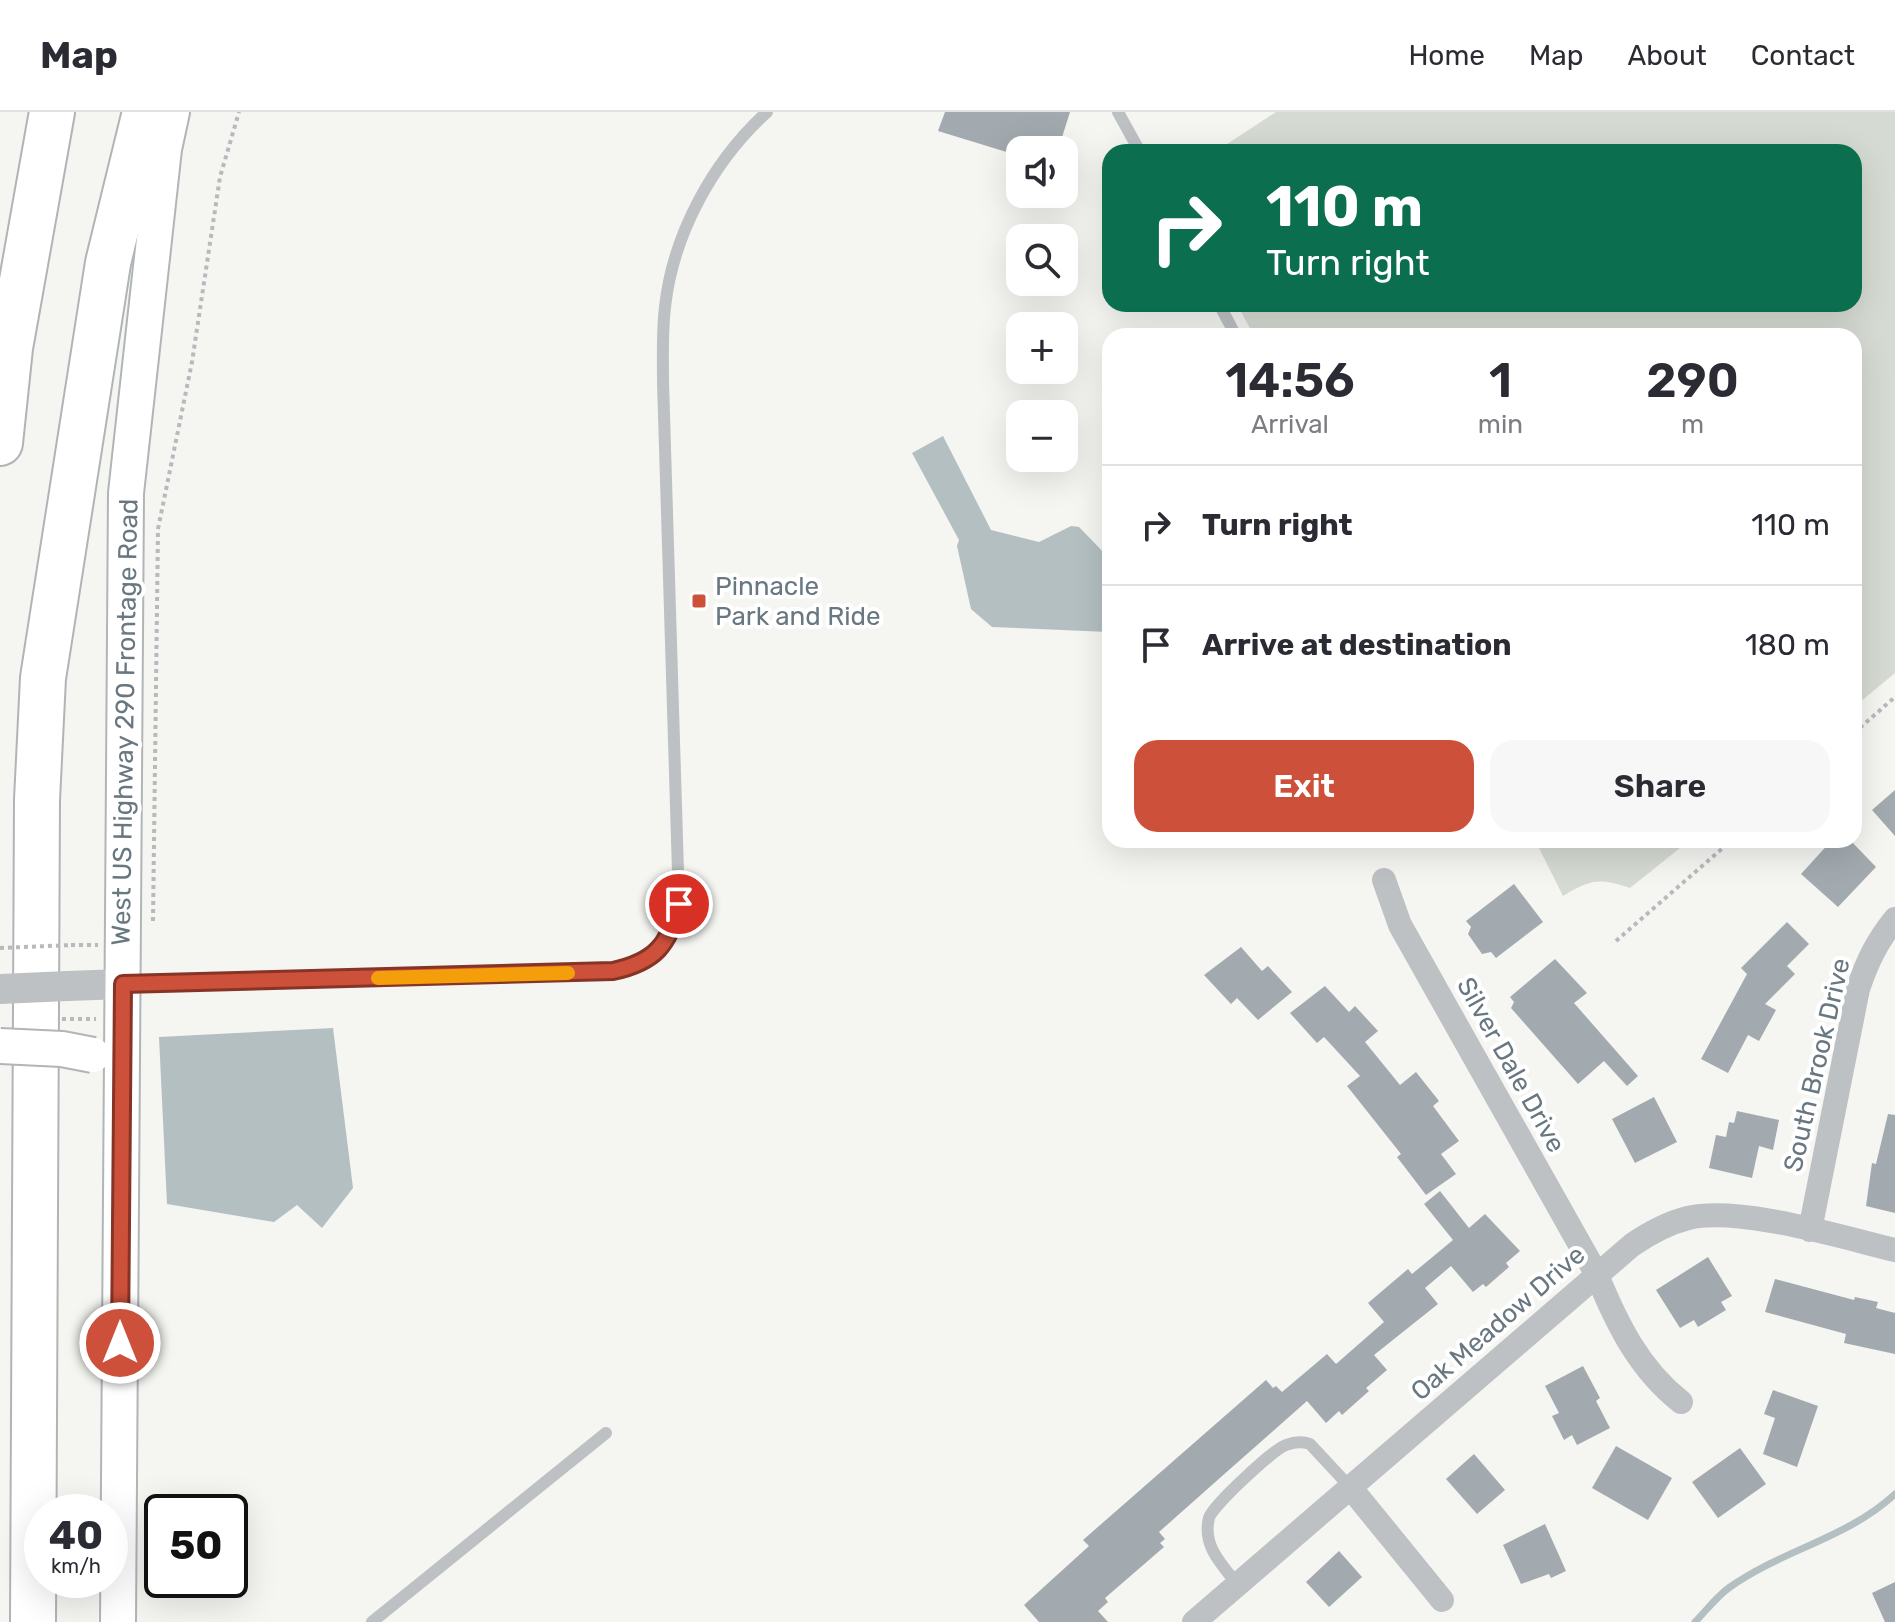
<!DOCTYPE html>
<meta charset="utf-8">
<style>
:root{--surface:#fff;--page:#f7f7f7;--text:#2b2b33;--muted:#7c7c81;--line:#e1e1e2;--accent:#cd503b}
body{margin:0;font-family:Rubik,sans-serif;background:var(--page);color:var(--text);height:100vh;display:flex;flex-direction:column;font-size:30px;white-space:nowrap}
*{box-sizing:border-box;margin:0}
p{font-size:26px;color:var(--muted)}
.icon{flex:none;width:44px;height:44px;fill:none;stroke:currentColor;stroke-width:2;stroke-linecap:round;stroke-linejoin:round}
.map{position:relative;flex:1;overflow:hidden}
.details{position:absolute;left:1102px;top:216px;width:760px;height:520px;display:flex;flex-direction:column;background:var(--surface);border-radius:24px;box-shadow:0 8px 32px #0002}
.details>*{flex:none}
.top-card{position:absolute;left:1102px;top:32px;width:760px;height:168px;border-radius:24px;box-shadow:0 8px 32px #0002;background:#0b6e4f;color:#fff;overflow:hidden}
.tools{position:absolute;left:1006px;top:24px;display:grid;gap:16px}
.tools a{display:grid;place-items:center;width:72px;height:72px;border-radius:16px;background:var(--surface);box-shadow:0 8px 32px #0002;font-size:40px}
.speed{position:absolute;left:24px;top:1382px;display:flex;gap:16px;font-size:40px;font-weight:700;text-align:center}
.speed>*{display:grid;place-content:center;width:104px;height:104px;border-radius:50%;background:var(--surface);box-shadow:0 8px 32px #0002;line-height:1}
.speed small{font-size:20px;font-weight:400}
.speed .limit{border:4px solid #111;border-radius:12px;background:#fff;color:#111}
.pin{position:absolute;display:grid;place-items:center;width:68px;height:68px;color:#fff;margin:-34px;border:4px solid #fff;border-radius:50%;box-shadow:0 2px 8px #0007}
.me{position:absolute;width:88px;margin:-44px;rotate:0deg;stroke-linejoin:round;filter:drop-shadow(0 0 6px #0008)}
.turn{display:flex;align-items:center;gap:28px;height:168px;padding:0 32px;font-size:36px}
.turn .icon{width:104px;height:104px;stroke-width:2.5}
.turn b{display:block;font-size:56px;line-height:68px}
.eta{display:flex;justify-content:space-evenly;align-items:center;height:136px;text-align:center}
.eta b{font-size:48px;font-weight:600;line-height:56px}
.button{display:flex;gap:16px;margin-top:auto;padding:16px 32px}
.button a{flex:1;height:92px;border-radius:24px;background:var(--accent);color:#fff;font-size:32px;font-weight:600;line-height:92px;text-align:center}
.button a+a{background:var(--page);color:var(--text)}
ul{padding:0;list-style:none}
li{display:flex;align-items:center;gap:24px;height:120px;padding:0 32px;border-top:2px solid var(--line)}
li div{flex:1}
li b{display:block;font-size:30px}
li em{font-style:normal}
header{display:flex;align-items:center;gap:48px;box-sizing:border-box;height:112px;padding:0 40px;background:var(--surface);border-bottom:2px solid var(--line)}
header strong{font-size:38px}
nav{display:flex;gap:44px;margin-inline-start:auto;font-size:28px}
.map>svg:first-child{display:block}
</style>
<header>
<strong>Map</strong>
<nav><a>Home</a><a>Map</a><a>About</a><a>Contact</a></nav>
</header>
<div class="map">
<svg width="1895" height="1510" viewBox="0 0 1895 1510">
<rect width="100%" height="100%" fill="#f5f5f2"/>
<path fill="#d5dad2" d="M1276,0H1895V561L1854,595V224H1254L1237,192H1854V40H1215Z
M1535,728H1690L1630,776C1600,766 1591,767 1563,784Z"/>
<path fill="#b4bfc2" d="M943,324L991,418L1039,430L1071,414L1079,415L1110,447L1108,520L992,515L971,497L957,434L959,428L912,341Z
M333,916L353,1076L322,1116L297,1093L274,1110L167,1092L159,925Z"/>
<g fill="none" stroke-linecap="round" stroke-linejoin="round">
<path stroke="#b4bfc2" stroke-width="7" d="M1695,1510C1706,1499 1717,1484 1730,1475C1782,1438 1848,1426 1895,1382"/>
</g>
<path fill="#a3aaaf" d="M945,0H1070L1058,38H1020V44L938,19Z
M1895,678V724L1872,698Z
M1832,728H1850L1876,755L1838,795L1801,762Z
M1514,772L1543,810L1496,846L1491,840L1482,842L1468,822L1471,815L1466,809Z
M1787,810L1809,832L1787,854L1795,862L1765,892L1776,898L1759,929L1748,923L1728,961L1701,947L1747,862L1741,856Z
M1241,835L1262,859L1268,854L1292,880L1258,908L1237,886L1231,892L1204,863Z
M1555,847L1587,881L1574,891L1638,964L1627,974L1604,949L1578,972L1511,896L1514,890L1510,885Z
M1325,874L1349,900L1355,894L1378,919L1365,930L1400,973L1416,960L1439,989L1433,994L1459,1029L1441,1042L1456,1062L1426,1083L1397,1045L1401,1042L1347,974L1360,964L1324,925L1317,931L1290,901Z
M1654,985L1677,1030L1635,1051L1612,1007Z
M1737,999L1779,1008L1773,1038L1759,1034L1752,1066L1709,1056L1716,1023L1726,1025L1729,1010L1734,1011Z
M1888,1002L1895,1003V1101L1866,1094L1872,1051L1876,1052Z
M1440,1079L1469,1116L1485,1102L1520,1139L1506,1151L1509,1155L1486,1175L1483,1172L1473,1180L1451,1154L1425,1176L1438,1192L1374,1243L1387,1258L1366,1276L1369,1279L1342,1303L1339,1299L1326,1311L1307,1289L1230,1357L1159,1420L1165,1427L1160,1431L1164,1435L1105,1486L1108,1490L1098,1499L1108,1510H1039L1024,1493L1089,1434L1083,1428L1266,1268L1273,1276L1276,1274L1282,1280L1327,1242L1336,1252L1384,1210L1368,1191L1408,1157L1412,1162L1453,1128L1424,1092Z
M1708,1145L1732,1184L1721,1190L1726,1198L1698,1215L1694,1208L1680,1216L1656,1178Z
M1775,1167L1854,1188L1855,1185L1878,1190L1876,1196L1895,1201V1242L1844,1231L1846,1222L1765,1200Z
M1583,1254L1600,1286L1596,1289L1610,1316L1577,1333L1572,1323L1564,1328L1552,1304L1559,1301L1545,1274Z
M1773,1278L1818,1294L1797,1355L1763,1342L1775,1306L1764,1302Z
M1616,1334L1672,1366L1648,1408L1592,1376Z
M1740,1336L1766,1372L1718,1406L1692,1370Z
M1474,1342L1505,1378L1477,1402L1446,1367Z
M1545,1412L1566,1459L1551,1466L1549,1462L1521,1472L1503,1433Z
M1339,1439L1362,1465L1329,1495L1306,1470Z
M1895,1470V1510H1885L1872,1481Z"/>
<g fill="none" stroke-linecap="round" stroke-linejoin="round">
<g stroke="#b0b5b8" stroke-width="38">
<path id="secondary" d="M118,1510L126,381L164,37L172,0"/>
</g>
<g stroke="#b1b4b7" stroke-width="48">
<path id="motorway" d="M0,331L10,236L52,0
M33,1510L37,688L43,566L108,151L145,0"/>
</g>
<path stroke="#b7babc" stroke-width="4" stroke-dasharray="4 4" stroke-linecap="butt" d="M1854,621L1895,585
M153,809L158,417L192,250L220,65L239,0
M1616,829L1732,728
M71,833H98
M78,907H96"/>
<path stroke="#bdc1c4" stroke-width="12" d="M1118,0L1140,40
M1219,192L1236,224
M126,872L613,859C655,850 669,833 679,792L663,270C663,245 662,220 665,195C673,122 713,49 767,0
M1238,1473C1222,1453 1202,1434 1209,1406C1212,1394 1273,1338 1286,1333C1294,1330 1302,1329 1310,1332L1350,1375
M372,1510L606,1321"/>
<path stroke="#bdc1c4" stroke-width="24" d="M1384,768L1400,813L1597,1163C1617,1212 1639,1257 1681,1290
M1810,1118L1858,877C1867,850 1877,829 1895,807
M1350,1375L1442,1488
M1194,1510L1632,1133C1648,1122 1668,1111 1688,1106C1740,1094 1841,1125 1895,1138"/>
<path stroke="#bdc1c4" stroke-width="30" d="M68,874L123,872"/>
<use href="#secondary" stroke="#fff" stroke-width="34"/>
<use href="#motorway" stroke="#fff" stroke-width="44"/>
<g stroke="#b0b5b8" stroke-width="38" stroke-linecap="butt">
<path id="secondary-bridge" d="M0,934L62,937L93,943"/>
</g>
<path stroke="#b7babc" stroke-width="4" stroke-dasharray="4 4" stroke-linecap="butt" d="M0,836L71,833
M62,907H78"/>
<path stroke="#bdc1c4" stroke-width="30" d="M0,877L68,874"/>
<use href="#secondary-bridge" stroke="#fff" stroke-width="34"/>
</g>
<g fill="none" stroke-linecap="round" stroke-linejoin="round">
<g stroke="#853426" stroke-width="20">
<path id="route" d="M120,1231L123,872L613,859C655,850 669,833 679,792"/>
</g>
<use href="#route" stroke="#cd503b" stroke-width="14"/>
<path stroke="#f59e0b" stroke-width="14" d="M378,866L568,861"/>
</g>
<rect fill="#cd503b" stroke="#fff" stroke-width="3" x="691" y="481" width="16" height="16" rx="4"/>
<g text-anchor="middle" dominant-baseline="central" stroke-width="8" stroke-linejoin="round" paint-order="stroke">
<g font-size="26" fill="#687780" stroke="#fff" text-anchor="start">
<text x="715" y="474">Pinnacle<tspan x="715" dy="30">Park and Ride</tspan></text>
</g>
<g font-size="26" fill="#687780" stroke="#fff">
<text transform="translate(125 610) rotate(-89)">West US Highway 290 Frontage Road</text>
<text transform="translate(1511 953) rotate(61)">Silver Dale Drive</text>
<text transform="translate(1817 953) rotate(-77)">South Brook Drive</text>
<text transform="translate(1498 1211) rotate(-41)">Oak Meadow Drive</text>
</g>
</g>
</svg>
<div class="tools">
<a><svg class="icon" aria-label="sound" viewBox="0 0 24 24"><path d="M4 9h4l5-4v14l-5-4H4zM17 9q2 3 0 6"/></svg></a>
<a><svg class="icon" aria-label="search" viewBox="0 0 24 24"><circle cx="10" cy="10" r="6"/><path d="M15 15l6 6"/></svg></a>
<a>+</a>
<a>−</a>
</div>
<div class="speed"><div>40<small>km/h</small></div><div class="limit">50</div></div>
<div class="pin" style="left:679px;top:792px;background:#d93025"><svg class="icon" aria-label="arrive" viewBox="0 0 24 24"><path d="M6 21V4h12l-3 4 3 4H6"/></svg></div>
<svg class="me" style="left:120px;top:1231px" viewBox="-20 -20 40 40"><circle r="17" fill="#cd503b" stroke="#fff" stroke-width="3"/><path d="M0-11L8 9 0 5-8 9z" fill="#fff"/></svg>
<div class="top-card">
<div class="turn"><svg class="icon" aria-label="right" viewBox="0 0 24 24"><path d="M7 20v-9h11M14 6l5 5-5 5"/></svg><div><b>110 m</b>Turn right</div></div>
</div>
<section class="details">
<div class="eta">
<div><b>14:56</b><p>Arrival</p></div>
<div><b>1</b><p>min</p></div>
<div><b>290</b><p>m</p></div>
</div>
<ul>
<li><svg class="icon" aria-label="right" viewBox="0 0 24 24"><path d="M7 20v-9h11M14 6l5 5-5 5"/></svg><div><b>Turn right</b></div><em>110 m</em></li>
<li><svg class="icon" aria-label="arrive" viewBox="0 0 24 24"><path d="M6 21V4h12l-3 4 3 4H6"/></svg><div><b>Arrive at destination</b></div><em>180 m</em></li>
</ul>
<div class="button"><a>Exit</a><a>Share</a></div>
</section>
</div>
